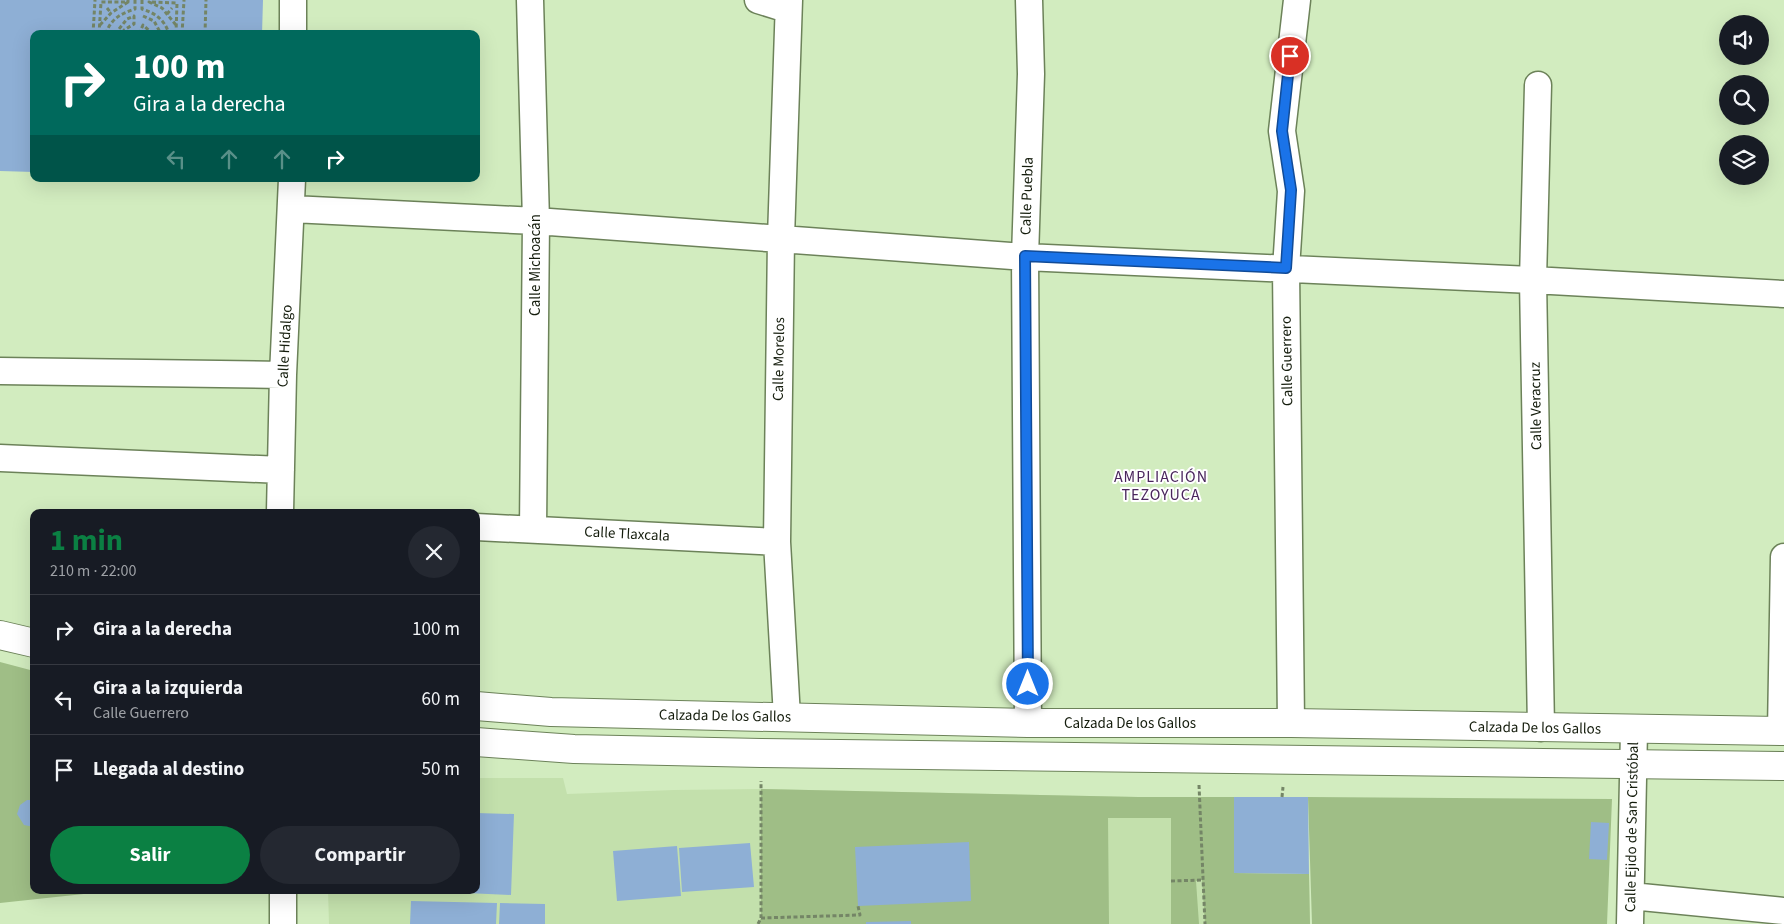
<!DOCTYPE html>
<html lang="es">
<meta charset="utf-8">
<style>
:root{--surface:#171b24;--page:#242831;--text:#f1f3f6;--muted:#9ea1a6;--line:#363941;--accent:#0b8043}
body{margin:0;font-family:"Source Sans 3",sans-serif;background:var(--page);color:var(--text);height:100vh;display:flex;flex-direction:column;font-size:19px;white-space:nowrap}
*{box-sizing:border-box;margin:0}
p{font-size:16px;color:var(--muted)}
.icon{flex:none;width:28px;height:28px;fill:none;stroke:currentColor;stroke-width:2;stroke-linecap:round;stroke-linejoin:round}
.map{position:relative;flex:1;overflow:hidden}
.sheet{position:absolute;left:30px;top:509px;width:450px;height:385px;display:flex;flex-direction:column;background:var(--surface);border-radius:10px;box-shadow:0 5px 20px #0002}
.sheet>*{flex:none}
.top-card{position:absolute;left:30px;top:30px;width:450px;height:152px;border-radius:10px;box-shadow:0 5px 20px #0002;background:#00695c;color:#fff;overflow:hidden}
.fabs{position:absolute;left:1719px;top:15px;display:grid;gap:10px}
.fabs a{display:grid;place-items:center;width:50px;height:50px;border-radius:50%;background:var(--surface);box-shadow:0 5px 20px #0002;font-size:25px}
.pin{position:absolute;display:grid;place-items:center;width:42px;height:42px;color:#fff;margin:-21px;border:2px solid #fff;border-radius:50%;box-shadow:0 1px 5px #0007}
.me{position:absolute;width:55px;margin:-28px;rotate:0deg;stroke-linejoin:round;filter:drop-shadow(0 0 4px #0008)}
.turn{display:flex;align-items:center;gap:18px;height:105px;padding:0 20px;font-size:22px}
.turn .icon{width:65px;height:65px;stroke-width:2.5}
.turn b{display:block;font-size:35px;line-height:42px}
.lanes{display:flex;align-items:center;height:48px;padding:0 20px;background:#0003;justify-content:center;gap:25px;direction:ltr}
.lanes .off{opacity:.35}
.round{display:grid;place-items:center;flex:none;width:52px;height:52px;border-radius:26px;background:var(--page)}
.head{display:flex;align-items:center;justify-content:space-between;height:85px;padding:0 20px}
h1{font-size:30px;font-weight:700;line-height:38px;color:var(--accent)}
.action{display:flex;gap:10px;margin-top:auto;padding:10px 20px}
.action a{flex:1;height:58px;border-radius:30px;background:var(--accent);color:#fff;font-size:20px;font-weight:700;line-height:58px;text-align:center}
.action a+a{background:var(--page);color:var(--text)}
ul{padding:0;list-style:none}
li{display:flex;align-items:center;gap:15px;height:70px;padding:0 20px;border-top:1px solid var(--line)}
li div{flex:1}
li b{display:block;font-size:19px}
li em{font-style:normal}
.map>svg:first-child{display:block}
</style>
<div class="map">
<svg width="1784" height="924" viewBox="0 0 1784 924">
<rect width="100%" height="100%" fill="#d2ecbf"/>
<path fill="#c3e0ac" d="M476,778H563L567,794L674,790L761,789L1138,797H1234V873L1309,874L1310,924H329L328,890H476Z"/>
<path fill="#9fbe86" d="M0,662L34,671V890H121L0,903Z
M761,789L1138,797H1234V873L1309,874L1310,924H1205L1202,880L1196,881L1199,924H1171V818H1108L1109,924H758L761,918Z
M1308,797L1612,799L1607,924H1312Z"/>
<path fill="#8eafd5" d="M0,0H263L262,34H34V172L0,171Z
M1234,797H1308L1309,874L1234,873Z
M27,800H34V827L24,825L17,814L20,805Z
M476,813L514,814L511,895L466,893V890H476Z
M1591,822L1609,823L1607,860L1589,859Z
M969,842L971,901L858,906L855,847Z
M750,843L754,887L682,892L679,848Z
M677,846L681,896L617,901L613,851Z
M411,901L497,903L496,924H410Z
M500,903L545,904V924H499Z
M911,921V924H866V922Z"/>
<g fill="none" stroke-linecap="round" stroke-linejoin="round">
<g stroke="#6c8259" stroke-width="29">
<path id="street" d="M530,0L536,221L533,529
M758,0L787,9
M293,34V0
M1538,85L1533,280L1541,728
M292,209L536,221L1025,257L1533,280L1784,294
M0,371L283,375
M0,458L281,470
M280,512L283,375L292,179
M476,527L777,542
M787,717L777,542L781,238L789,0
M1028,723L1025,257L1031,74L1029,0
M1291,723L1286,269L1291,191L1282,131L1297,0
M1781,731L1784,557
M283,890V924
M1631,896L1784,911
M1630,924L1634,730"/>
</g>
<g stroke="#6c8259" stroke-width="30">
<path id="secondary" d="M0,635L34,643
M476,706L551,712L1028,723H1291L1784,731
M476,742L574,749L761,753L1784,766"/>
</g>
<path stroke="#748566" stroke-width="3" stroke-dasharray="4 2.5" stroke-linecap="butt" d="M142,0V9C155,13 165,20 169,34
M107,8L111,13
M167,14L172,8
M143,16L154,21L161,34
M100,25L111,13L128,2
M93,34L95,0
M99,34L101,2H128V0
M106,34C110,19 122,13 135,9V0
M115,34L127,19L134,16V24L124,30L123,34
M139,34L143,25L153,34
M176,34L177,3L149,2L162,8L176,25
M182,34L184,0
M205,34L206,0
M1199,785L1205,924
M1282,797L1283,787
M1171,881L1203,880
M761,918L860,915L858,906
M758,924L761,918V781"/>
<use href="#street" stroke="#fff" stroke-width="26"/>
<use href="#secondary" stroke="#fff" stroke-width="28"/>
</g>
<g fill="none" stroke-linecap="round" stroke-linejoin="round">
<g stroke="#114b97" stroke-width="12">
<path id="route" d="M1028,684L1025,256L1286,268L1291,190L1282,131L1290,56"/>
</g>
<use href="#route" stroke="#1a73e8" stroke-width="9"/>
</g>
<g text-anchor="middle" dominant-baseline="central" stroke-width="4" stroke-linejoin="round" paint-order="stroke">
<g font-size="15" fill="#141c0c" stroke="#fff">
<text transform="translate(1027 196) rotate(-88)">Calle Puebla</text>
<text transform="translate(535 265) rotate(-90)">Calle Michoacán</text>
<text transform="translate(285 346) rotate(-87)">Calle Hidalgo</text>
<text transform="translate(779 359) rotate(-89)">Calle Morelos</text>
<text transform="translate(1287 361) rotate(-91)">Calle Guerrero</text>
<text transform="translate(1536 406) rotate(-91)">Calle Veracruz</text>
<text transform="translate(627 534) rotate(3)">Calle Tlaxcala</text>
<text transform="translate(725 716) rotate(1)">Calzada De los Gallos</text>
<text x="1130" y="723">Calzada De los Gallos</text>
<text transform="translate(1535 728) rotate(1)">Calzada De los Gallos</text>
<text transform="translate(1632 827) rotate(-89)">Calle Ejido de San Cristóbal</text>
</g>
<g font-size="16" letter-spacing="1" fill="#49255c" stroke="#fff">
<text x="1161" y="477">AMPLIACIÓN<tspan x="1161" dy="18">TEZOYUCA</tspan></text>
</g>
</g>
</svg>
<div class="fabs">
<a><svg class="icon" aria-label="sound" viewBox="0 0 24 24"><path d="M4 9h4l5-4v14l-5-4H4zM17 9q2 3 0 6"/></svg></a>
<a><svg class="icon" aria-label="search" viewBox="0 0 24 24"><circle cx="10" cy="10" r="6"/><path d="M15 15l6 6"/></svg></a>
<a><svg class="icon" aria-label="layers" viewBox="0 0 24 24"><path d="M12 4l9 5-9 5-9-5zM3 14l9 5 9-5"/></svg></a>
</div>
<div class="pin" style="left:1290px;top:56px;background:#d93025"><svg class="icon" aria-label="arrive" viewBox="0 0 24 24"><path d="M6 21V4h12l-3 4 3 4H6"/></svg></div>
<svg class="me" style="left:1028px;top:684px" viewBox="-20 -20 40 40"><circle r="17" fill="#1a73e8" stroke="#fff" stroke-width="3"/><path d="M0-11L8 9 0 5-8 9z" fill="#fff"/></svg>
<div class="top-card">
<div class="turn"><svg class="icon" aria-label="right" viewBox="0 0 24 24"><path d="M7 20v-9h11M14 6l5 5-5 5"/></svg><div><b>100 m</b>Gira a la derecha</div></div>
<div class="lanes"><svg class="icon off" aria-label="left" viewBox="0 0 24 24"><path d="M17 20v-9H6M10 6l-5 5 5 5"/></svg><svg class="icon off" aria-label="ahead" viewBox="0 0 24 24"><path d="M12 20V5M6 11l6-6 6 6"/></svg><svg class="icon off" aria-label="ahead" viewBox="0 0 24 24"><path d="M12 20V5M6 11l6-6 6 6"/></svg><svg class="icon" aria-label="right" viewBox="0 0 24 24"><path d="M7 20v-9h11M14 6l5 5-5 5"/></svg></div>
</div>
<section class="sheet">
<div class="head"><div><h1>1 min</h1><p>210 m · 22:00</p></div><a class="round"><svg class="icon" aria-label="close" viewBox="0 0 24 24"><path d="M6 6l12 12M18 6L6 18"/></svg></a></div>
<ul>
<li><svg class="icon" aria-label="right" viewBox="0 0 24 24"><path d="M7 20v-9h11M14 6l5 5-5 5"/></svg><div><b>Gira a la derecha</b></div><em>100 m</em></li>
<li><svg class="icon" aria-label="left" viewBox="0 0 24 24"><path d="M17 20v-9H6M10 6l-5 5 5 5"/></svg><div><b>Gira a la izquierda</b><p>Calle Guerrero</p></div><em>60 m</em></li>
<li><svg class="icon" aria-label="arrive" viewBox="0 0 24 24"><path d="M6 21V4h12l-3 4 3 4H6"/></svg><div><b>Llegada al destino</b></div><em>50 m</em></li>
</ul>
<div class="action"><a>Salir</a><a>Compartir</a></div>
</section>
</div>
